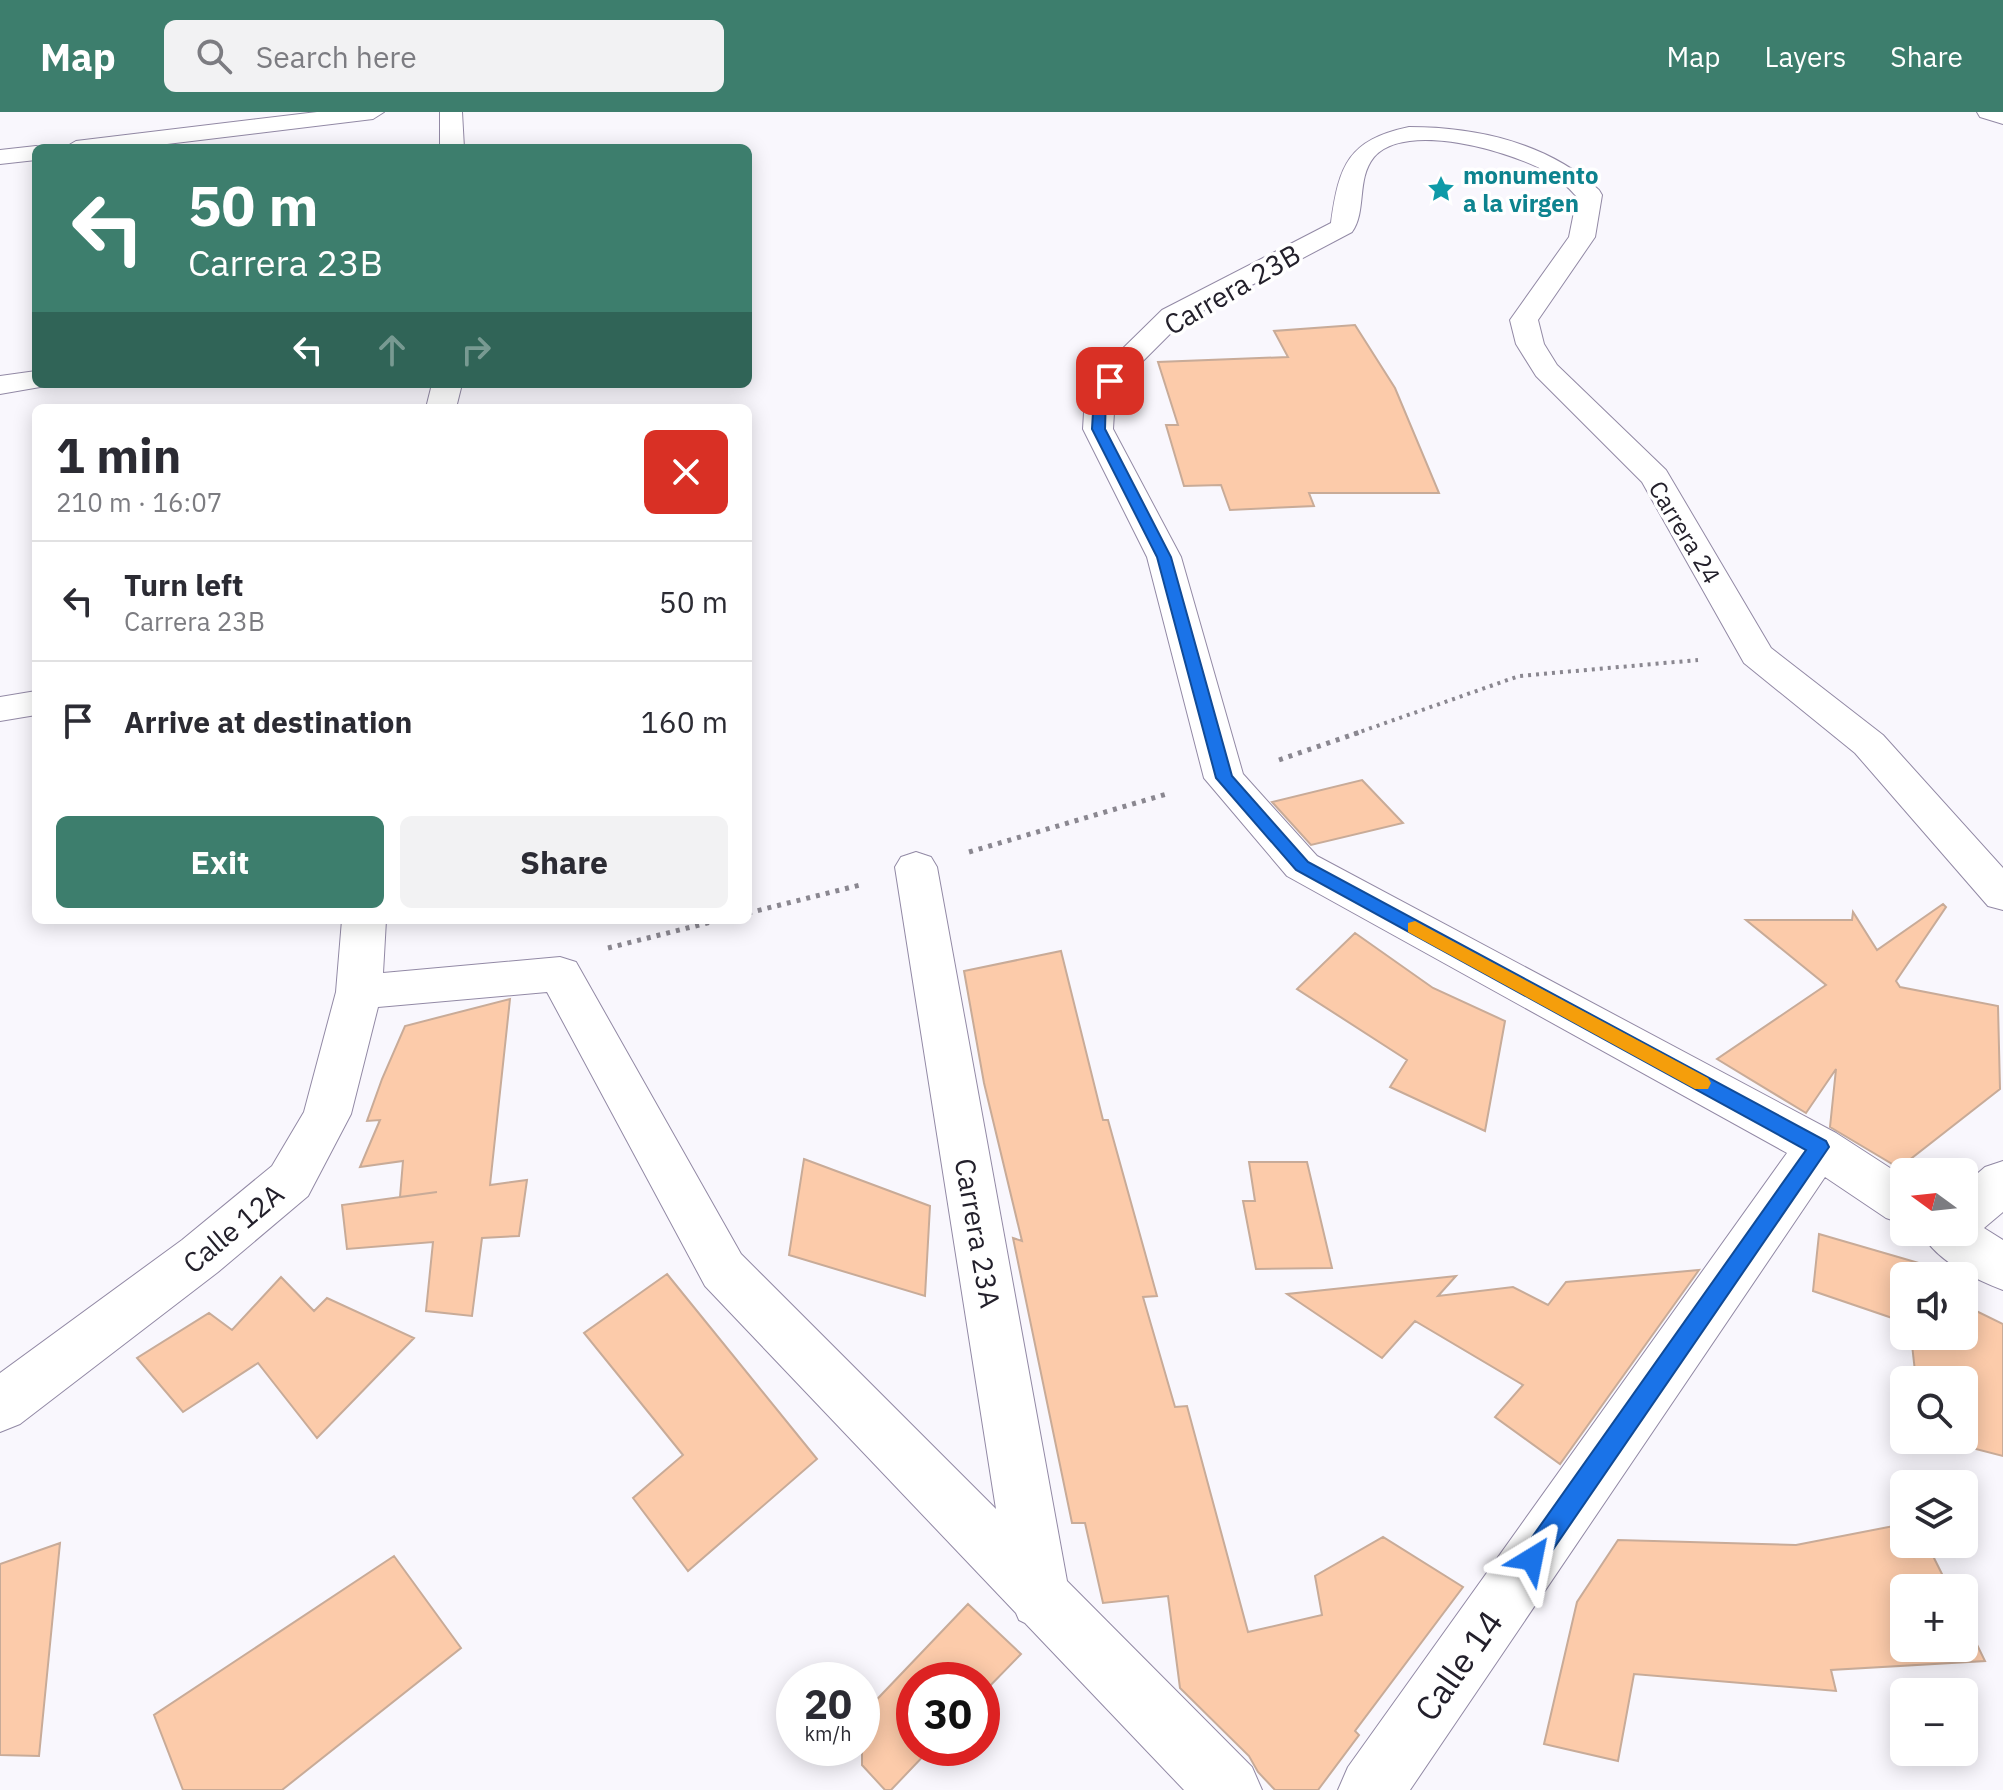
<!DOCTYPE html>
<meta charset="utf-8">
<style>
:root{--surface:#fff;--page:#f2f2f3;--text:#2b2b33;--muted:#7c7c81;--line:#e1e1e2;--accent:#3d7e6d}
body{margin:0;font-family:"IBM Plex Sans",sans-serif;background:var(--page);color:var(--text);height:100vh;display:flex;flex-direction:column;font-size:30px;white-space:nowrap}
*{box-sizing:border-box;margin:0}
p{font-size:26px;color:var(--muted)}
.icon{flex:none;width:44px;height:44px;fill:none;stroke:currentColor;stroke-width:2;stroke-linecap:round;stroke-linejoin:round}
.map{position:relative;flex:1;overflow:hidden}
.drawer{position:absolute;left:32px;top:292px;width:720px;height:520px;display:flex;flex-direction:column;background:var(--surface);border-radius:12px;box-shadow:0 4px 20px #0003}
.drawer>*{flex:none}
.guide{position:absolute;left:32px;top:32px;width:720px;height:244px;border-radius:12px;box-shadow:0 4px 20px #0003;background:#3d7e6d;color:#fff;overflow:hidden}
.needle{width:52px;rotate:285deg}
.fabs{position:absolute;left:1890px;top:1046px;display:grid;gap:16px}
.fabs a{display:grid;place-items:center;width:88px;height:88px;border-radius:12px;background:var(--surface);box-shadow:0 4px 20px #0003;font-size:40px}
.speed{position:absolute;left:776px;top:1550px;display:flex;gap:16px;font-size:40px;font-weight:700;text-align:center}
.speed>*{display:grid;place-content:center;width:104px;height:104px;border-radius:50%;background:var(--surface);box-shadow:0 4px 20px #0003;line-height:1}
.speed small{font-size:20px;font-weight:400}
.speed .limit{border:12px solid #d22;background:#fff;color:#111}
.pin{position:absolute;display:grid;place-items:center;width:68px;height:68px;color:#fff;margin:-34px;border-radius:16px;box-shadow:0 4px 12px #0006}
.me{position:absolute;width:88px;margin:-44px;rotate:35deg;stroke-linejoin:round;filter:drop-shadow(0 0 6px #0008)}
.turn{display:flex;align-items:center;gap:28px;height:168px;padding:0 24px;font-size:36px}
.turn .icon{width:104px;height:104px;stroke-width:2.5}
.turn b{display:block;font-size:56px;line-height:68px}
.lanes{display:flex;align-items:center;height:76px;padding:0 24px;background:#0003;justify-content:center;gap:40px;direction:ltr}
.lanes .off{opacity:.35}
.round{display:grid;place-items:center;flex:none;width:84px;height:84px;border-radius:12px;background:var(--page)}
.headline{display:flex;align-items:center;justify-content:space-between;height:136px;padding:0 24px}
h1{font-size:48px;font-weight:800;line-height:60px}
.primary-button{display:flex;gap:16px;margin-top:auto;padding:16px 24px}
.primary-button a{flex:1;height:92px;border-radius:12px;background:var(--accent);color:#fff;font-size:32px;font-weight:800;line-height:92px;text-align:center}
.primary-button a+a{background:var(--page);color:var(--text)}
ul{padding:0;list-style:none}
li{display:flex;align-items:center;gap:24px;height:120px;padding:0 24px;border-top:2px solid var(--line)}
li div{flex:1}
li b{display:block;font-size:30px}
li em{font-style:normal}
header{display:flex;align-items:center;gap:48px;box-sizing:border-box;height:112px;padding:0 40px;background:var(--accent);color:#fff}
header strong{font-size:38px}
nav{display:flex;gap:44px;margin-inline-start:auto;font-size:28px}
.search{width:560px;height:72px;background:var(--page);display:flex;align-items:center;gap:20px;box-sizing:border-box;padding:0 28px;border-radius:12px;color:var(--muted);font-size:30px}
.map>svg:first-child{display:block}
</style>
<header>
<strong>Map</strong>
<div class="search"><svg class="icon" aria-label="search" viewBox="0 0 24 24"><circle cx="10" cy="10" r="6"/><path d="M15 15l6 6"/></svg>Search here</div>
<nav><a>Map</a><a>Layers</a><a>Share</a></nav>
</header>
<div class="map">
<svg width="2003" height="1678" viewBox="0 0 2003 1678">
<rect width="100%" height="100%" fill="#f9f7fd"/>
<path fill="#fccbaa" stroke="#c8ab98" stroke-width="2" d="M1355,213L1395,276L1439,381H1309L1314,394L1230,398L1221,373L1184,374L1166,313H1178L1158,250L1288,245L1274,219Z
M1362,668L1403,711L1311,733L1272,690Z
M1943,792L1946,795L1896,869L1900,875L1998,894L2000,977L1899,1056L1830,1015L1836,957L1806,1001L1717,947L1826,873L1746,808H1852L1853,800L1877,838Z
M1355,821L1433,876L1505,909L1485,1019L1390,975L1407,948L1297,877Z
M1061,839L1103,1008H1108L1157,1184L1143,1185L1175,1295L1187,1294L1248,1520L1322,1503L1315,1464L1383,1425L1463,1475L1355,1619L1359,1623L1318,1678H1275L1258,1660L1249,1644L1180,1576L1168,1484L1103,1491L1085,1411H1072L1013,1126L1022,1129L984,971L964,859Z
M510,887L490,1073L527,1068L519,1124L482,1126L472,1204L426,1199L433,1130L347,1137L342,1093L437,1080L400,1085L403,1049L360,1055L380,1008L367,1009L382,967L405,914Z
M804,1047L930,1094L925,1184L789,1143Z
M1249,1050H1307L1332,1156L1256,1157L1243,1089H1255Z
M1819,1122L1943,1158L1944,1164H1904V1210L1813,1179Z
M1699,1158L1560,1352L1495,1305L1523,1273L1415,1209L1382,1246L1287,1182L1456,1164L1438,1184L1513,1175L1548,1193L1566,1170Z
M667,1162L817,1347L688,1459L633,1386L683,1343L584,1221Z
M281,1165L314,1199L327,1186L414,1226L317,1326L258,1251L183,1300L137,1246L209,1201L232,1218Z
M1964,1193L2003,1212V1344L1941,1328H1964V1268H1916L1911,1224H1964Z
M1904,1412V1432H1927L1949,1476H1904V1536H1964V1506L1985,1549L1831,1558L1836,1579L1634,1562L1618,1649L1544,1632L1577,1490L1618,1428L1796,1433Z
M60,1431L39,1644L0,1643V1452Z
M394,1444L461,1536L282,1678H183L154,1603Z
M968,1492L1021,1542L982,1582V1568H914V1636H931L891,1678H885L862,1653V1603Z"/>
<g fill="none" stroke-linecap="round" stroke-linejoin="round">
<g stroke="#9289a5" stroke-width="2">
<path id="minor" d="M317,0H384L373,7L134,36H64L76,29Z
M440,0H462L464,36H440Z
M1977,0H2003V12L1980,5Z
M1409,15C1477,15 1548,31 1599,78L1602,83L1595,125L1538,208L1544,232L1557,253L1666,358L1771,536L1883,623L2003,756V798L1988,794L1855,641L1744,551L1642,370L1536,264L1516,232L1510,208L1569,125L1577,85C1569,76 1560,67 1549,61C1513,40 1406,8 1374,45C1356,67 1367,99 1352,120L1182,210L1131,261L1115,284L1113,317L1181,445L1243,662L1317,744L1836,1021L1904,1065V1112L1886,1106L1825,1065L1410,1678H1338L1348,1655L1787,1041L1287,764L1204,666L1147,445L1083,317L1085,284L1110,249L1162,198L1331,111C1339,53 1348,28 1409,15Z
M36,34L44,36H36V48L0,52V38Z
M36,259V272L46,274L0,282V264Z
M432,272H462L456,296H426Z
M36,579V603L0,609V585Z
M916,740L931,745L937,755L1067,1469L1252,1655L1262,1678H1184L1025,1511L1019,1508L1016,1501L705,1174L547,880L378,895L351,1002L308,1084L218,1160L20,1312L0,1320V1261L182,1128L272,1054L304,1000L336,880L342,808H386L383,861L560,845L576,850L741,1142L996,1397L895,755L901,745Z
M2003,1049V1100L1984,1116L2003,1128V1178C1974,1167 1935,1148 1921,1120H1964V1073L1985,1055Z"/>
</g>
<path stroke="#8a8790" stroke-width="4" stroke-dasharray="3 5" stroke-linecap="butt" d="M1354,622L1519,564L1698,548"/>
<path stroke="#8a8790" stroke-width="5" stroke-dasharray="4 6" stroke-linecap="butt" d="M1279,648L1360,620
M969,740L1170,681
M748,801L860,773
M608,836L719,808"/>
<use href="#minor" fill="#fff" fill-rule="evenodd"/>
</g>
<path fill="#1a73e8" stroke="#114b97" stroke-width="2" d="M1110,266L1116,269L1106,284L1105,317L1171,445L1232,664L1308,750L1826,1029L1829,1035L1541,1455L1532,1459L1523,1455L1520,1447L1523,1438L1806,1038L1296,758L1216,666L1157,445L1092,317L1094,284Z"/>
<path fill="#f59e0b" d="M1415,809L1708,966L1711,971L1708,977H1695L1408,820V811Z"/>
<defs>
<g id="sight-bare" transform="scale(2.16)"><path d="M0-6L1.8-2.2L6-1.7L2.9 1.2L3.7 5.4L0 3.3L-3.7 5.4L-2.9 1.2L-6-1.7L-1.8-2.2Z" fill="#0f9aa8" stroke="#fff" stroke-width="2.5" paint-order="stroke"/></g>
</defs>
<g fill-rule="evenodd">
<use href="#sight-bare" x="1441" y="77"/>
</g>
<g text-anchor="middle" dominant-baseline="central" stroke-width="7" stroke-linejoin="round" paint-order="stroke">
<g font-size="24" font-weight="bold" fill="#0d838f" stroke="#fff" text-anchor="start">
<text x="1463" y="63">monumento<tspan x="1463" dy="28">a la virgen</tspan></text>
</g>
<g font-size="24" fill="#23202b" stroke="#fff">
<text transform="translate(1685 420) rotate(59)">Carrera 24</text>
</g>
<g font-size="28" fill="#23202b" stroke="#fff">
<text transform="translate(1232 177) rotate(-30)">Carrera 23B</text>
<text transform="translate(233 1116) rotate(-40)">Calle 12A</text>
<text transform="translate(978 1121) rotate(80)">Carrera 23A</text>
</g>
<g font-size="34" fill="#23202b" stroke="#fff">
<text transform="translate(1458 1553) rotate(-55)">Calle 14</text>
</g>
</g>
</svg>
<div class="fabs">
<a><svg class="needle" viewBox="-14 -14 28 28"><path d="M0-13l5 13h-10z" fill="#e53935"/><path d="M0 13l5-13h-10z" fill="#7c7c81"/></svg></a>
<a><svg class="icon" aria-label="sound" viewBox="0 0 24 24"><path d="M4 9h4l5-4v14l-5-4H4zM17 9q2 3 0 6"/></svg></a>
<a><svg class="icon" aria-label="search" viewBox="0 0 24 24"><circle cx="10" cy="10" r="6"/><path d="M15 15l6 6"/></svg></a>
<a><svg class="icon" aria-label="layers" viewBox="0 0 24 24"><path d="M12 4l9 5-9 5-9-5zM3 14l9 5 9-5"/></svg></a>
<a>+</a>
<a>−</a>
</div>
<div class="speed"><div>20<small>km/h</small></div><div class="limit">30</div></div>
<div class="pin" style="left:1110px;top:269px;background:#d93025"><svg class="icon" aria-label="arrive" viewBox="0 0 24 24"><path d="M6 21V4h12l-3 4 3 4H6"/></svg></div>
<svg class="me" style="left:1532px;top:1447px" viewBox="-20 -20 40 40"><path d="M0-17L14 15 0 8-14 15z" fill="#1a73e8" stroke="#fff" stroke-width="4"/></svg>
<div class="guide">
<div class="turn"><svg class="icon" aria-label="left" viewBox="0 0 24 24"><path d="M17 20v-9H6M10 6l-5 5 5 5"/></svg><div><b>50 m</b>Carrera 23B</div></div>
<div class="lanes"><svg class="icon" aria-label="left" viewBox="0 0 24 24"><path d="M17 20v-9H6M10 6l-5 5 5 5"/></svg><svg class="icon off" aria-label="ahead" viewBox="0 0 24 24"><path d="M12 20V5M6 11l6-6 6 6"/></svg><svg class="icon off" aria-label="right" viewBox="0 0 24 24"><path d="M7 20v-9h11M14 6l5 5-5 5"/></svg></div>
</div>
<section class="drawer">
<div class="headline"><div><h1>1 min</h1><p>210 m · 16:07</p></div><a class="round" style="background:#d93025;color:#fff"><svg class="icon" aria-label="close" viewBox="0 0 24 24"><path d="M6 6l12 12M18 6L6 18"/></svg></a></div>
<ul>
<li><svg class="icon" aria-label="left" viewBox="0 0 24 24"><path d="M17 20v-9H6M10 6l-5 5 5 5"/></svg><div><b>Turn left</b><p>Carrera 23B</p></div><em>50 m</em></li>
<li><svg class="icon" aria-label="arrive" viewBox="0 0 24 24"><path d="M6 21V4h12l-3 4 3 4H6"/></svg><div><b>Arrive at destination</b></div><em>160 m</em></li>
</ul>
<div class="primary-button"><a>Exit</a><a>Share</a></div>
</section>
</div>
